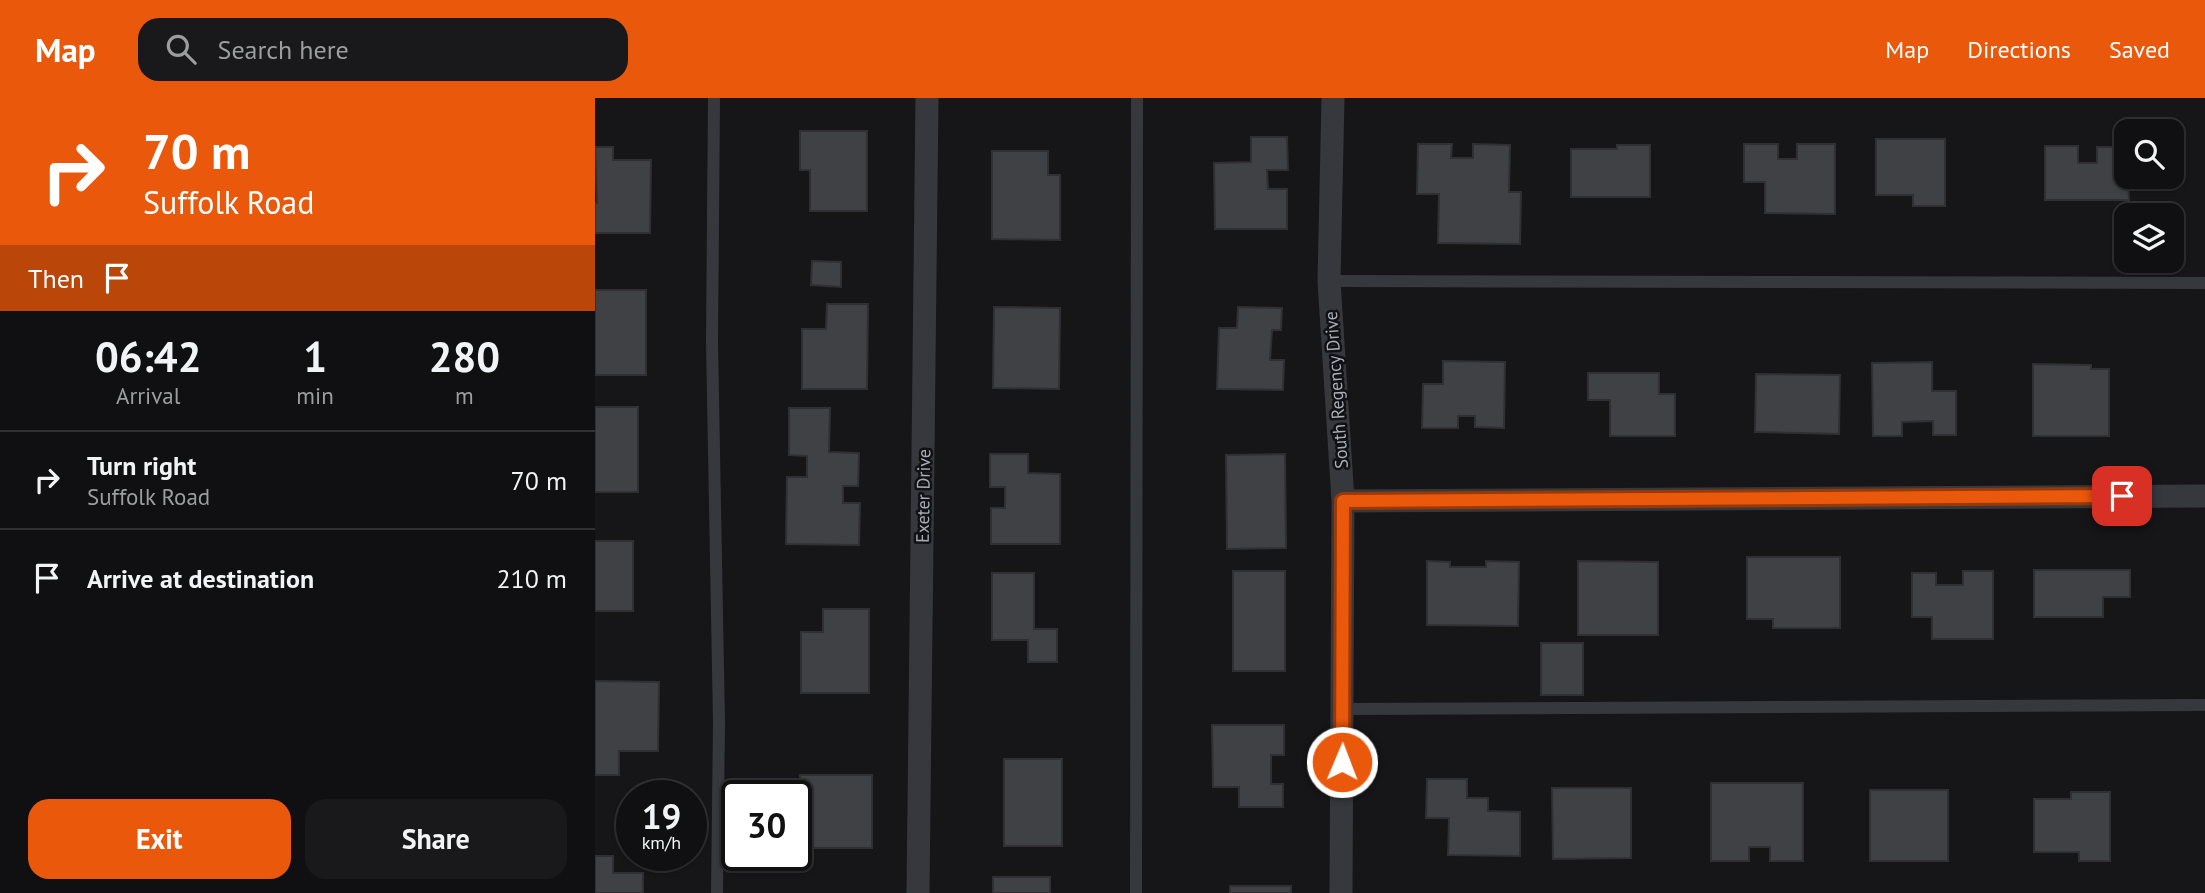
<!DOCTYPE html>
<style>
:root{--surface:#101012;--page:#19191b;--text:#f1f3f6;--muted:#9c9d9f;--line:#303032;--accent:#ea580c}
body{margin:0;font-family:"PT Sans",sans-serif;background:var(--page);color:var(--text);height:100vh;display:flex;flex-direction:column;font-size:26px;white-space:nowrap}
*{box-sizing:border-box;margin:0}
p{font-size:23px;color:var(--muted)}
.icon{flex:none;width:38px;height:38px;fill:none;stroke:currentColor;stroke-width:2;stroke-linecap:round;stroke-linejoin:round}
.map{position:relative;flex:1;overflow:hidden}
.drawer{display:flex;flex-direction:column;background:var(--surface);width:595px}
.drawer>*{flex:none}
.hud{background:#ea580c;color:#fff;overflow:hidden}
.fabs{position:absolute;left:1519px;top:21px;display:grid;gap:14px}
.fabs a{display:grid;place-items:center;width:70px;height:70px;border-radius:14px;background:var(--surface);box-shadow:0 2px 5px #0004,0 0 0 2px var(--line);font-size:35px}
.speed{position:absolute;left:21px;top:682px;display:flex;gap:14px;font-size:35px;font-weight:700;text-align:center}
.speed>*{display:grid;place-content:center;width:91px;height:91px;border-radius:50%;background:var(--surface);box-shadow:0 2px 5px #0004,0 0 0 2px var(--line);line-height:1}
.speed small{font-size:18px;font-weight:400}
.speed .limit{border:4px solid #111;border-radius:10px;background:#fff;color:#111}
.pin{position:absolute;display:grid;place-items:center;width:60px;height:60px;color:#fff;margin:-30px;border-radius:14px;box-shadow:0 4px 10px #0006}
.me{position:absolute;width:77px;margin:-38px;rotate:1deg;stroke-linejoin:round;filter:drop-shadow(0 0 5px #0008)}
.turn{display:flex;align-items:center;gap:24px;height:147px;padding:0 28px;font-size:32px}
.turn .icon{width:91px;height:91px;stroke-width:2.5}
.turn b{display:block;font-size:49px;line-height:60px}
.then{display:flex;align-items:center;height:66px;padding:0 28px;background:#0003;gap:14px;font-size:26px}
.eta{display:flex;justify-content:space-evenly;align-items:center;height:119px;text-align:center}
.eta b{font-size:42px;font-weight:600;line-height:49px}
.action{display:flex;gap:14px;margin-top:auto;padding:14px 28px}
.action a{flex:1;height:80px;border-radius:21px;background:var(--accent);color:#fff;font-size:28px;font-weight:600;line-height:80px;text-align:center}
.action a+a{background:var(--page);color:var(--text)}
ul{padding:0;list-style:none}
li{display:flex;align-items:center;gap:21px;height:98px;padding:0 28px;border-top:2px solid var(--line)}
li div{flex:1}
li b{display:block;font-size:26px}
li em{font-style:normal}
header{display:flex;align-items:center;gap:42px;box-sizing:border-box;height:98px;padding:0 35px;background:var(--accent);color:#fff}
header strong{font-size:33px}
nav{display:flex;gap:38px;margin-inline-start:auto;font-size:24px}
.search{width:490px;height:63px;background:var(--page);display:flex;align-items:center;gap:18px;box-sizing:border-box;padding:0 24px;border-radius:21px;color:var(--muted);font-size:26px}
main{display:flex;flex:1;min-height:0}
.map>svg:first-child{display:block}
</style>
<header>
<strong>Map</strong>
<div class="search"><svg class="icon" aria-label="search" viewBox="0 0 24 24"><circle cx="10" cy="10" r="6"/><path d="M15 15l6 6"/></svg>Search here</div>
<nav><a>Map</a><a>Directions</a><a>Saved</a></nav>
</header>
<main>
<section class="drawer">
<div class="hud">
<div class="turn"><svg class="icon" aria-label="right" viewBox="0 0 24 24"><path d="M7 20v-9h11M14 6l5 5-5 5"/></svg><div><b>70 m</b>Suffolk Road</div></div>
<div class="then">Then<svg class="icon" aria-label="arrive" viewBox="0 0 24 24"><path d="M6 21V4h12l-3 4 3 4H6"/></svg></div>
</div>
<div class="eta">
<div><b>06:42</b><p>Arrival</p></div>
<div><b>1</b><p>min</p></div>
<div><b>280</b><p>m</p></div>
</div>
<ul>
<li><svg class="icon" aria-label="right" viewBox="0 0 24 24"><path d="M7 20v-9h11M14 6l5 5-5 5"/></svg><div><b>Turn right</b><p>Suffolk Road</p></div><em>70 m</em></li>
<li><svg class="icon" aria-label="arrive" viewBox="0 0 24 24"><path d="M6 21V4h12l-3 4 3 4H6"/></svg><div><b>Arrive at destination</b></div><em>210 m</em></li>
</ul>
<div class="action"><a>Exit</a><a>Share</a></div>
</section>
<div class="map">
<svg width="1610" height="795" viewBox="0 0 1610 795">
<rect width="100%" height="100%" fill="#161618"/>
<path fill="#404145" stroke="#303034" stroke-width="2" d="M205,33H272V113H215V72H205Z
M656,39H692L693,72H672L673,91H692V131H620L619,65L656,64Z
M1281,41H1350V108H1318V97H1281Z
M823,46H857L856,60H878V46L915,47L914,94H926L925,146L843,145L844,96H822Z
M1149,46H1183V61H1202V46H1240V116L1170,115V84H1149Z
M1022,47H1055V99H976V51H1022Z
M1450,48H1483V65H1502V49H1531L1534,102H1450Z
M0,49H18V62H56L55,135H0V105H2Z
M397,53H453V77H465V142L397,141Z
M217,163L246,164V189L216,187Z
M0,192H51V277H0Z
M232,206H273L272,291H207V231H231Z
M399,209L465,210L464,291L398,290Z
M643,209L687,210L686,232H677L675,262H689L688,292L622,291L624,230H642Z
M848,263L910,264L909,330L880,329V318H863V330H827L828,286H848Z
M1337,264V293H1361V337H1338V323L1307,324V338H1278L1277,265Z
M1438,266L1496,267V271H1514V338H1438Z
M993,275H1064V296H1080V338H1015V302H993Z
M1161,276L1245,277L1244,336L1160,334Z
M0,309H43V394H0Z
M194,310H235L234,354L264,355L263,388H248V405H265L264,447L191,446L192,379H212V358L194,357Z
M395,356H433V375L465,376V446H396V410H410V389H395Z
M690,356L691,450L632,451L631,357Z
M0,443H38V513H0Z
M1152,459H1245V530H1178V521H1152Z
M832,463L855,464V469H891V463L924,464L923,528L832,527Z
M983,463L1063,464V537H983Z
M1439,472H1535V499H1508V519H1439Z
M638,473H690V573H638Z
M1368,473H1398V541H1337V519H1317V475H1341V487H1368Z
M397,475H439V531H462V564H433V542H397Z
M228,511H274V595H206V534H228Z
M946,545H988V597H946Z
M0,583L64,584L63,653H24V677H0Z
M617,627H689V657H676V686H688V709H644V689H618Z
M409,661H467V748H409Z
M205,677H277V750H205Z
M832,681H872V700H893V713L925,714V758L853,757L854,720H831Z
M1116,685H1208V763H1175V749H1154V763H1116Z
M957,690H1036V760L958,761Z
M1275,692H1353V763H1275Z
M1476,694H1515V763H1484V754H1439V701H1476Z
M0,758H18V775H48V795H0Z
M398,779H455V795H398Z
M635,788H696V795H635Z"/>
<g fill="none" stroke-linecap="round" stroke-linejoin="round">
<path stroke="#37383d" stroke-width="12" d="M119,0L117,245L124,624L122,795
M734,183L1610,185
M748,611L1610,607
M541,795L542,0"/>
<path stroke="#37383d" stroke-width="23" d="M738,0L734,183L748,403L746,795
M748,403L1610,398
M323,795L332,0"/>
</g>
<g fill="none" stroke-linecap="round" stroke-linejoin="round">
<g stroke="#983908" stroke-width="18">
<path id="route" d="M747,664L748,403L1527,398"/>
</g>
<use href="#route" stroke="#ea580c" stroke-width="12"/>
</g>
<g text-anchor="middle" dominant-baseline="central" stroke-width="5" stroke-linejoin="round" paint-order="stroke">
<g font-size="18" fill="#a8adb8" stroke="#111113">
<text transform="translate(741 292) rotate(-94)">South Regency Drive</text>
<text transform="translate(328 398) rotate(-89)">Exeter Drive</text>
</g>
</g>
</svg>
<div class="fabs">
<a><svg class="icon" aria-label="search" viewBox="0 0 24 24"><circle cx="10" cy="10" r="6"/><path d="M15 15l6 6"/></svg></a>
<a><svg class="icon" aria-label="layers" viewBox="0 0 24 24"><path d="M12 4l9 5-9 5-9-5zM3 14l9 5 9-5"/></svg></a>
</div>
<div class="speed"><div>19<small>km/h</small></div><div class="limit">30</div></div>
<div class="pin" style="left:1527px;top:398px;background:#d93025"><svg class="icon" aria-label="arrive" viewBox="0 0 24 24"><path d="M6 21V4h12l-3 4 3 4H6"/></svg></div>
<svg class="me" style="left:747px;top:664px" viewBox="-20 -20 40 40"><circle r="17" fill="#ea580c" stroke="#fff" stroke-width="3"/><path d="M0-11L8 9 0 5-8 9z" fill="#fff"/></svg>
</div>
</main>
